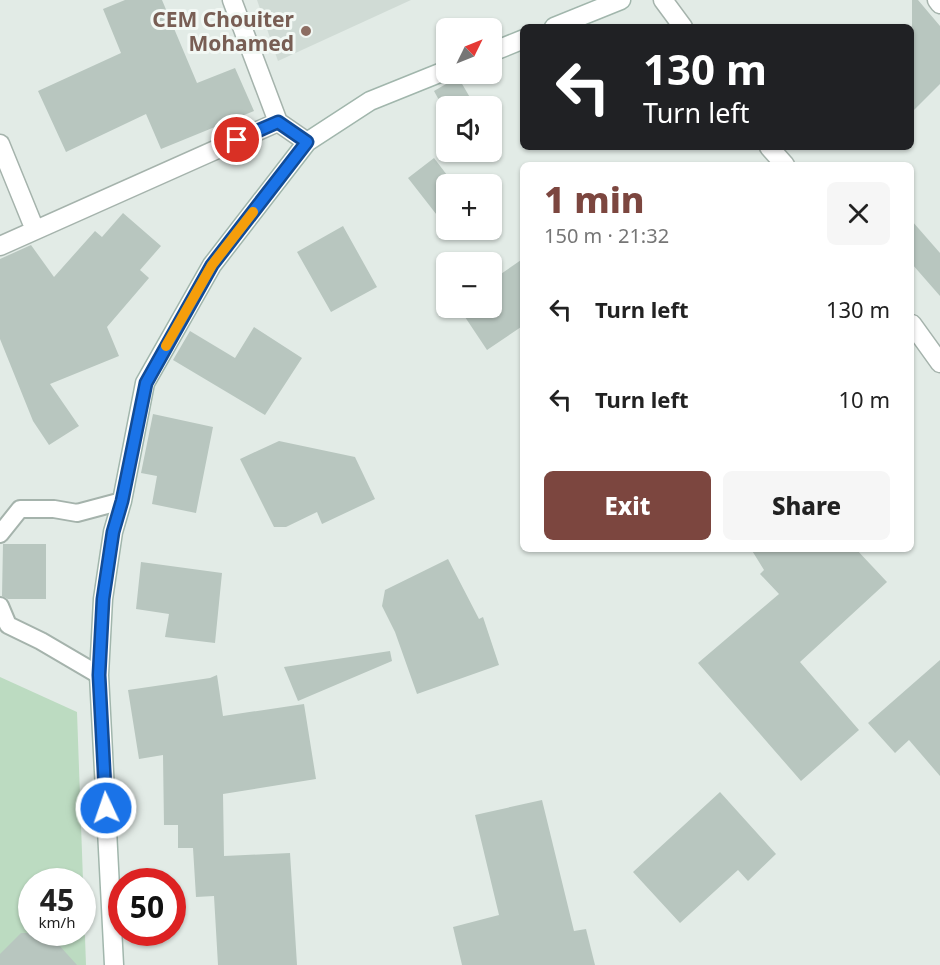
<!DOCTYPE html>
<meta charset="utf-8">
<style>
:root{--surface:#fff;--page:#f6f6f6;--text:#222;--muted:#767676;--accent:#7c463f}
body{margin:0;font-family:"Noto Sans",sans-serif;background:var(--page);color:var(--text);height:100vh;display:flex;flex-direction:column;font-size:22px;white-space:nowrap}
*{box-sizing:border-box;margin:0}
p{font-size:20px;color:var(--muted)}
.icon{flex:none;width:33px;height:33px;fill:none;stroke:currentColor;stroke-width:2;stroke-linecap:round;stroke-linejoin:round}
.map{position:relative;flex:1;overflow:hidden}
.details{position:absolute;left:520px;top:162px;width:394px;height:390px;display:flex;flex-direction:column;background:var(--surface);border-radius:9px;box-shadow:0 2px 4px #0004}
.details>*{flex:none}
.banner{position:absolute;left:520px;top:24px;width:394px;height:126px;border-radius:9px;box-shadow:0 2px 4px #0004;background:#202124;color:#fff;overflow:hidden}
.needle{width:39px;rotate:47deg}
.buttons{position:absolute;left:436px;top:18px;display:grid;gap:12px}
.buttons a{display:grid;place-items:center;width:66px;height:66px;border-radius:9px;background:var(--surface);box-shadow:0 2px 4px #0004;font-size:30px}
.speed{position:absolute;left:18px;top:868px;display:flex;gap:12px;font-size:30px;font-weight:700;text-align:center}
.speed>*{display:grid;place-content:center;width:78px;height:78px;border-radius:50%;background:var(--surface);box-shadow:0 2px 4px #0004;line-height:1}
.speed small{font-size:15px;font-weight:400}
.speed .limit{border:9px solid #d22;background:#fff;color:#111}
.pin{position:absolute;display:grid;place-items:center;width:51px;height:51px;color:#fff;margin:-26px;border:3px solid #fff;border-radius:50%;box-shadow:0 2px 6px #0007}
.me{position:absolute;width:66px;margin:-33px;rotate:357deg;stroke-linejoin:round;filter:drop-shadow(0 0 4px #0008)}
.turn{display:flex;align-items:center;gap:21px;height:126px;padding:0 24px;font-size:27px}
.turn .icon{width:78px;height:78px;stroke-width:2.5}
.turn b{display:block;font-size:42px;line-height:51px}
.round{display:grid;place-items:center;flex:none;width:63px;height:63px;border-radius:9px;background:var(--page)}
.summary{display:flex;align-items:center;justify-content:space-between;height:102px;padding:0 24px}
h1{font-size:36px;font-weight:800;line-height:45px;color:var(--accent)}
.action{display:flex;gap:12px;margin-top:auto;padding:12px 24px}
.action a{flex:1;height:69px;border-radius:9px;background:var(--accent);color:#fff;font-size:24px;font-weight:800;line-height:69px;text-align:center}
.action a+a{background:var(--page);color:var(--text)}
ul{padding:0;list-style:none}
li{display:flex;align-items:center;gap:18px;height:90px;padding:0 24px}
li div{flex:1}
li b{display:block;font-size:22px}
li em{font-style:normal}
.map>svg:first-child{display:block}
</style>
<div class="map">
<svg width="940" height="965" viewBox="0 0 940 965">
<rect width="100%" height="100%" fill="#e2ebe6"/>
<path fill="#d0dbd5" d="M257,0H411L278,61Z"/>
<path fill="#bcdbc1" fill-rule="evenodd" d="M0,677L77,712L86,965H0ZM32,882H82V933H32Z"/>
<path fill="#b8c6bf" d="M125,0H162L197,83L235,68L254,111L161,149L146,114L66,152L38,91L121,53L103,9Z
M912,0H918L940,26V84L912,112Z
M458,77L475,106H447V115L434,91Z
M434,158L447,175V228L408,178Z
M123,213L161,246L140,270L149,278L107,327L119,356L50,384L79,426L49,445L33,421L0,339V259L31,245L54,277L95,231L102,237Z
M912,221L940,253V296L912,264Z
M343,226L377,287L331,312L297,252Z
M524,258V325L487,350L459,308H492V280Z
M254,327L302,358L265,415L173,360L190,331L235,358Z
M153,414L213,427L196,513L152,504L157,476L141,473Z
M279,441L355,457L375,499L322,524L317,512L286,527H274L240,459Z
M3,544H46V599H8L2,596Z
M751,549H856L887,582L800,662L859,730L801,781L698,663L779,594L760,574L764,570Z
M448,559L479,619L483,617L499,665L417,694L395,632L382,606L385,590Z
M141,562L222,573L215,643L165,637L169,614L136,609Z
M390,651L392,661L298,701L284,667Z
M940,660V776L909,740L895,753L868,723Z
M217,675L223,716L304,704L316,779L223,794L224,856L290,853L297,965H218L214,896L196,897L193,848H178V825H164L163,755L139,759L128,690L210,678Z
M720,792L776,854L748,881L738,870L680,923L633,872Z
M542,800L574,931L586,929L595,965H462L453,927L499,915L475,815Z
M21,933H48L77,965H0V954Z"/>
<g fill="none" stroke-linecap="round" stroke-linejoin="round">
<g stroke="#a5b3ac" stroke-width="20">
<path id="lane" d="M0,534L20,509H54L77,513L122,501
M0,606L8,625L41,641L99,675"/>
</g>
<g stroke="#a5b3ac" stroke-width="21">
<path id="street" d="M232,0L278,122
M663,0L683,27
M937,0L940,4
M278,122L307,142
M0,144L35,230
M769,147L785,165
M0,246L278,122
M912,324L940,363"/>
</g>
<g stroke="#a1b6ac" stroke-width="21">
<path id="secondary" d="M554,27L621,0
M492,52L524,39
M114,965L99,675L103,599L113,532L122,501L145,383L212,265L307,142L370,101L447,70"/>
</g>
<use href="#lane" stroke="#fff" stroke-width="16"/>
<use href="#street" stroke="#fff" stroke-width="18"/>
<use href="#secondary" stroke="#fff" stroke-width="18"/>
</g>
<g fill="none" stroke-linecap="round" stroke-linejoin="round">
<g stroke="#114b97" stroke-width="15">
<path id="route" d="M106,808L99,675L103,599L113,532L122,501L146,383L212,265L307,142L278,122L237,140"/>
</g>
<use href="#route" stroke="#1a73e8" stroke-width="10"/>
<path stroke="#f59e0b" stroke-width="10" d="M166,346L212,265L253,212"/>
</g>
<circle fill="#8d6e63" stroke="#f2f8f4" stroke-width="2" cx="306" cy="31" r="6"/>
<g text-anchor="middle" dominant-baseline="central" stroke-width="6" stroke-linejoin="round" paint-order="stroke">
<g font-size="21" font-weight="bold" fill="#785e54" stroke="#f2f8f4" text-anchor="end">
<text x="294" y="19">CEM Chouiter<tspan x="294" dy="24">Mohamed</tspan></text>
</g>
</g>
</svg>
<div class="buttons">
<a><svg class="needle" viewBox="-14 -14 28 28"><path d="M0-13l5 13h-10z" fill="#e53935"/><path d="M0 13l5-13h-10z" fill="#767676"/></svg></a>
<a><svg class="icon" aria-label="sound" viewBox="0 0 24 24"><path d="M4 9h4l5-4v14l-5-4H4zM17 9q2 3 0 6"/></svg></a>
<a>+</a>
<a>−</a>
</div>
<div class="speed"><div>45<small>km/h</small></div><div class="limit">50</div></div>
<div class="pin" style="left:237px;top:140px;background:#d93025"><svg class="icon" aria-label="arrive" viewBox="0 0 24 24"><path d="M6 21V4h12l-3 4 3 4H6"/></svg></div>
<svg class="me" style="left:106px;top:808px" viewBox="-20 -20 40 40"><circle r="17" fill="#1a73e8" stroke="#fff" stroke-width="3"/><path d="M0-11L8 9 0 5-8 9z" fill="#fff"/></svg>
<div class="banner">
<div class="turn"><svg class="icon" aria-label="left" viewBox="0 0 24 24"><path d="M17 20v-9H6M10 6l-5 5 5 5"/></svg><div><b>130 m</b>Turn left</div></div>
</div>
<section class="details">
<div class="summary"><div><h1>1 min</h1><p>150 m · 21:32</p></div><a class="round"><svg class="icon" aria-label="close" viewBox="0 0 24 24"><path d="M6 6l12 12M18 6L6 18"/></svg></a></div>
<ul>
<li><svg class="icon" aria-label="left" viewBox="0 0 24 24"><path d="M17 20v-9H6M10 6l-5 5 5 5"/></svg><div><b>Turn left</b></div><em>130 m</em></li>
<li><svg class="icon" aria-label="left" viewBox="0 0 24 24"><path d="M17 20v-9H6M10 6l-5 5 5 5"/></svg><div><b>Turn left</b></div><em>10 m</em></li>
</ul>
<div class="action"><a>Exit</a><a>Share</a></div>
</section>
</div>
